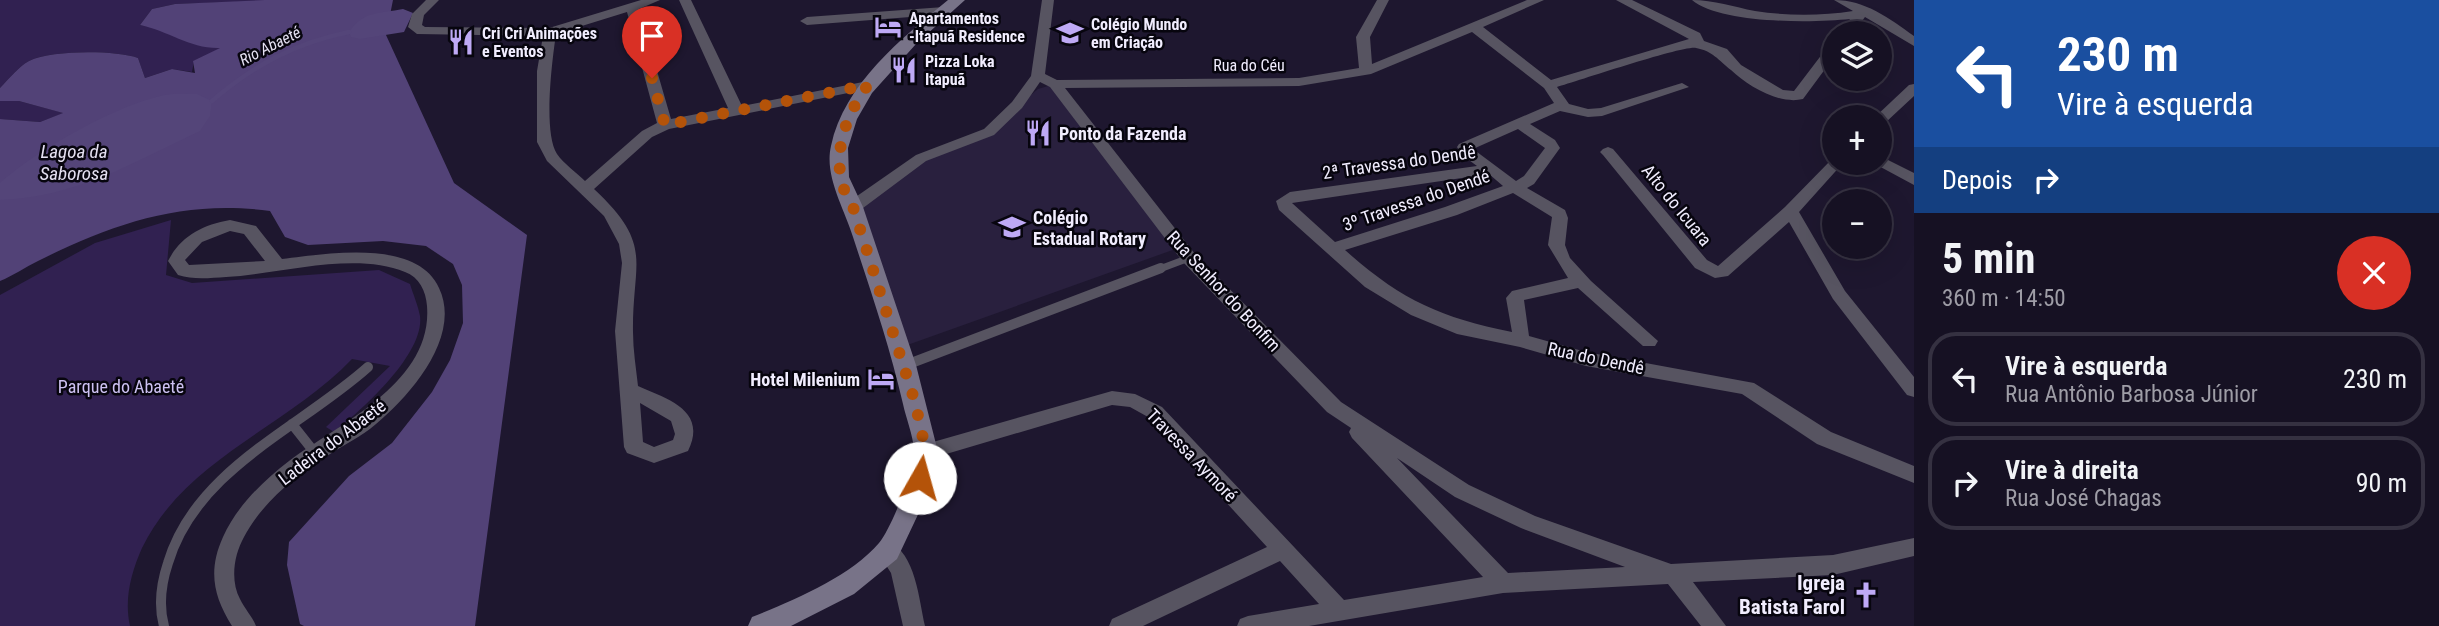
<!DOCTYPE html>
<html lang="pt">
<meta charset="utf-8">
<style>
:root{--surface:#161123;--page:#1f1a2b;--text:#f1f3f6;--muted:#9e9da6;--line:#353141}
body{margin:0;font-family:"Roboto Condensed",sans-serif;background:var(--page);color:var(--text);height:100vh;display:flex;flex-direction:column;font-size:26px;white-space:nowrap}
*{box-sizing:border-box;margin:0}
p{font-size:23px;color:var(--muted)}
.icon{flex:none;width:38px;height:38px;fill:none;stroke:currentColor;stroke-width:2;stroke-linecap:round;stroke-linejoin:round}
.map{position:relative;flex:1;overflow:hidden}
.side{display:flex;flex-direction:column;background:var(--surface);width:525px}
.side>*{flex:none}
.top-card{background:#1a4fa0;color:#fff;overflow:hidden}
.buttons{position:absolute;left:1822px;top:21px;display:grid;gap:14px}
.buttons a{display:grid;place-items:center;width:70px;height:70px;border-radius:50%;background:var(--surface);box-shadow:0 7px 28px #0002,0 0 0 2px var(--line);font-size:35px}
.pin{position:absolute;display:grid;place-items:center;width:60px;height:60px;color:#fff;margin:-72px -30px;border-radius:50% 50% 50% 0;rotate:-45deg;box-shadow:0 0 7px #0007}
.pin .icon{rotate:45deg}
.me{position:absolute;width:77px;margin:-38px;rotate:7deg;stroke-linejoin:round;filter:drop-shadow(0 0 5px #0008)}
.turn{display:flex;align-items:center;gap:24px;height:147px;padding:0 28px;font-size:32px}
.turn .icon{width:91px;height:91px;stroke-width:2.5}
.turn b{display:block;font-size:49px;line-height:60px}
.then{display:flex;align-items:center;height:66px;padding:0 28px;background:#0003;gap:14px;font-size:26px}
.round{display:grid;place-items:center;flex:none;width:74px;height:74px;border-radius:37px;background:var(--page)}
.head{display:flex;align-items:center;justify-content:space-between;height:119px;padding:0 28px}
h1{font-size:42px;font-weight:700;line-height:52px}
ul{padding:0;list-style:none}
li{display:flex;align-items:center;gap:21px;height:94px;margin:0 14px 10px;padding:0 14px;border:4px solid var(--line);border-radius:28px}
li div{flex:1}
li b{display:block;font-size:26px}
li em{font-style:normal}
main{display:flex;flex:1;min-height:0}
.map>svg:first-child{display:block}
</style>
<main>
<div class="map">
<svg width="1914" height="626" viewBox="0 0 1914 626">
<rect width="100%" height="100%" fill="#1e172f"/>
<path fill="#29203e" d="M1055,84L1181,247L899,348L853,207L921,158L983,135L1038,89Z"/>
<path fill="#312151" d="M0,0H265L266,1L175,4L152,9L140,25L162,29L175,37L225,48L194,61L192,72L172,69L145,78L138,58C114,50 52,50 29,61C19,66 8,80 0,88Z
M0,101H19L64,113L40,122L0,119Z
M171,220L166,275L192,283L379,270L410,284C413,294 418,305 420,316C425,354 361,411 334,432L326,427L390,366L352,359C286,428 186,458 142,548C131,573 124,599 130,626H0V295L95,243Z"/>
<path fill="#524277" d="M265,0H393L386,35L454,183L527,235L475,626H304L300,624L287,565L289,542L349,476L392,443L432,392L450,360L463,323L462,285L453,264L426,246L383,241L308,245L285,237L270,211C184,199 114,223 38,261C25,267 13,276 0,281V119L40,122L63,113L19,101H0V88C8,80 19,66 29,61C52,50 114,50 138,58L145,78L172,69L195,73L193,61L220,48C190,49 169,31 140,25L152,9L175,4Z"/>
<path fill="#544579" d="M403,9L413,13L404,32L360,39L351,37L349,32C364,10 380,14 403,9Z
M197,94L212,101L210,116L200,131C132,163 77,197 0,200V183C37,150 116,105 165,95C175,93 187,94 197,94Z"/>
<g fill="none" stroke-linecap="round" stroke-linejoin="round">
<path stroke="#544579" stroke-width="4.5" d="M212,101C254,65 295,43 349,32"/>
<path stroke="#575461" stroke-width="7" d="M1157,270L1189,258"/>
<path stroke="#575461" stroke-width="10" d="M906,365L1161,268
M292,424L315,453
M164,626C158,604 161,584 168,563C196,469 300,428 368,367"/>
<path fill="#575461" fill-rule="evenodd" d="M426,0H439L424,15L422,25L425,27L549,28L641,0H660L639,9L671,119L728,108L679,0H691L742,106L868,81L875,85L868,89L669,129L652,137L594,189C655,246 632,261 633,332C633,350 636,368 638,386C667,399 708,410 688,451L654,463L627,453L624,447L615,331L622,263L619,244L604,216L547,161L537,142V71L543,36L417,34L408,27L412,14ZM627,12L657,123L642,131L585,181C576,172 564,164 557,154C543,132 552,61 556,34ZM640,403L671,421L675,434L673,440L654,447L643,442Z
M1042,0H1054L1045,74L1057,80L1299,78L1359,68L1356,37L1377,0H1389L1370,37L1372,64L1527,0H1544L1483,27L1551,80L1689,39L1616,0H1632L1700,33L1704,41L1727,49L1741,65L1783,90L1794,91L1829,45L1834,44V57L1803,99C1779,105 1748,86 1731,70C1718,60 1713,51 1696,48C1684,45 1578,81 1557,87L1569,104L1588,109L1601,108L1682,83L1689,87L1602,116L1588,117L1560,111L1530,124L1555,140L1560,148L1534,184L1527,188L1565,210L1568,218L1565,245L1570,258L1591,281L1658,341L1655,346H1643L1578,288L1524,300L1529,336L1586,352L1754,383L1831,432L1914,466V483L1817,444L1742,394L1586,366L1520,347L1457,334L1411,315L1365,287L1279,210L1276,201L1290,192L1477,166L1462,155L1457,147L1459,144L1554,103L1544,88L1472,32L1371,74L1299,86L1065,88L1195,254L1341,402L1469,485L1535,516L1671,564L1833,555L1914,538V556L1833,575L1693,582L1726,626H1701L1668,584L1503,593L1309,626H1237L1240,619L1248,616L1319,604L1280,561L1143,626H1109L1112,619L1267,547L1148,417L1130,407L1112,405L926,460L919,458L916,452L919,446L1112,391L1135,394L1162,407L1344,600L1483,577L1352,438L1349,432L1351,428L1327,412L1183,262L1050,87L1040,82L1022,108L994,135L926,161L859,211H847L845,207L847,203L916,155L984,129L1012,102L1031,76ZM1518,129L1545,148L1524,176L1516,181L1473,149ZM1489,174L1503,186L1445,207L1335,242L1292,203ZM1513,193L1552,217L1548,245L1568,278L1512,291L1506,298L1512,332C1439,317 1401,300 1345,250L1457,215ZM1397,458L1455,497L1521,528L1625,567L1508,573Z
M1692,0C1714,0 1734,7 1755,11C1787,16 1821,16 1853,11L1834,0C1865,0 1889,18 1914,36V46L1865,17L1853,33H1840L1850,19C1813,23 1720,24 1692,0Z
M944,7L950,11L949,14L807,25L800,21L807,17Z
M1914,84V96L1885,123L1880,124V117H1875L1909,85Z
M1608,147L1613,149L1707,260L1718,266L1785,207L1831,160L1834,159V163H1843L1799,212L1845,291L1914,377V397L1907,395L1833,299L1789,222L1728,276L1715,278L1695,268L1603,155L1600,152L1603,149Z
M1880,156L1914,173V185L1875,164L1880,163Z
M230,220L256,226L282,259C325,254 417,238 439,288C462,336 411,395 376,424C361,437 343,445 327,456C296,475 261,504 244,537C234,555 230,580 240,599C244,608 252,616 256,626H232C213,596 208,570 223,537C237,506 262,482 289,461C338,424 433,383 427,306C426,291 419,277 405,272C355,251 279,274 226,277C210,278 193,280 178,275L168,261C181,236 202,225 230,220ZM230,231L244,234L265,261L189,265L185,260L202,242Z
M888,542C916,552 919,601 925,626H903L891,573L877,551L881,544Z"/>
<path fill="#787388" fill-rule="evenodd" d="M948,0H965L916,44L872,93L857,119L848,148L849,177L863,207L916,365L938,452L923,504L897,559L854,594L791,626H748L752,617C792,601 850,577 879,543C891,529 915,469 914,450C913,435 906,418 903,404C890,347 871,292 853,237C844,208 824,176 831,146C844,84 902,38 948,0Z"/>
</g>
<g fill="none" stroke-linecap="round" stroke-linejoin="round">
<path stroke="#b45309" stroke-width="12" stroke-dasharray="0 21.6" d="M652,78L665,125L868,85C842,119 827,169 853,207L915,402L926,452L920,478"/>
</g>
<defs>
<g id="hotel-bare" transform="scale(2.1)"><path d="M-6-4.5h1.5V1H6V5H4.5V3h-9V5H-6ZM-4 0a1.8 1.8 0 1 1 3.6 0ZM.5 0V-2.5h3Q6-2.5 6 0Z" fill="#bea9f5" stroke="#07050e" stroke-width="2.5" paint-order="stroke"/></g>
<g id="school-bare" transform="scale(2.1)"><path d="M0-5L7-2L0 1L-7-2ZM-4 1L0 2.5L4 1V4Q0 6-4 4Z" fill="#bea9f5" stroke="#07050e" stroke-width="2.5" paint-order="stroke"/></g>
<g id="restaurant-bare" transform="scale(2.1)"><path d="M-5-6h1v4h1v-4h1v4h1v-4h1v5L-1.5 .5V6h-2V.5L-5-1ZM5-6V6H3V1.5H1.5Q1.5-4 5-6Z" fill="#bea9f5" stroke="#07050e" stroke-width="2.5" paint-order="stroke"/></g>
<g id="church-bare" transform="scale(2.1)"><path d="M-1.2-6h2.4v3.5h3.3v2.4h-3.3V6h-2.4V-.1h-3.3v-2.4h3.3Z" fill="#bea9f5" stroke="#07050e" stroke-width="2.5" paint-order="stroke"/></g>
</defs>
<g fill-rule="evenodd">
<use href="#hotel-bare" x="888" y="27"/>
<use href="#school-bare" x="1070" y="33"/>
<use href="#restaurant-bare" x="461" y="42"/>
<use href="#restaurant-bare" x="904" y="70"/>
<use href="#restaurant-bare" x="1038" y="133"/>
<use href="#school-bare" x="1012" y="227"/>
<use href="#hotel-bare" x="881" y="379"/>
<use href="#church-bare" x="1866" y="595"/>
</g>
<g text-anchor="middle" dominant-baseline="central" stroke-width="5" stroke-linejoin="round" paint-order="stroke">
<g font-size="16" font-weight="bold" fill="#f1edfe" stroke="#07050e" text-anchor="start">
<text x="909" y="18">Apartamentos<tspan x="909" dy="18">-Itapuã Residence</tspan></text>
<text x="1091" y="24">Colégio Mundo<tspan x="1091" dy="18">em Criação</tspan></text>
<text x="482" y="33">Cri Cri Animações<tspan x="482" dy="18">e Eventos</tspan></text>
<text x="925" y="61">Pizza Loka<tspan x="925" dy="18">Itapuã</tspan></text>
</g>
<g font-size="16" font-style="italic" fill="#e4e0f1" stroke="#07050e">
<text transform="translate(270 46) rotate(-27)">Rio Abaeté</text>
</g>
<g font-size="16" fill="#f1edfe" stroke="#07050e">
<text x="1249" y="65">Rua do Céu</text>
</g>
<g font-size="18" font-weight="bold" fill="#f1edfe" stroke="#07050e" text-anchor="start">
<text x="1059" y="133">Ponto da Fazenda</text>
<text x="1033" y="217">Colégio<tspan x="1033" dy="21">Estadual Rotary</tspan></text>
<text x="860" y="379" text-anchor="end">Hotel Milenium</text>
</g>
<g font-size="18" fill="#f1edfe" stroke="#07050e">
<text transform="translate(1399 162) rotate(-8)">2ª Travessa do Dendê</text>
<text transform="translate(1416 200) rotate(-19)">3º Travessa do Dendé</text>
<text transform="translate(1677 205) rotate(51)">Alto do Icuara</text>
<text transform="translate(1224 291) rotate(47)">Rua Senhor do Bonfim</text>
<text transform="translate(1596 358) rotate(12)">Rua do Dendê</text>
<text transform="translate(332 442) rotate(-37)">Ladeira do Abaeté</text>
<text transform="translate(1192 455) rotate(46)">Travessa Aymoré</text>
</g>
<g font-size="18" fill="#cdc1f2" stroke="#07050e">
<text x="121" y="386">Parque do Abaeté</text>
</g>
<g font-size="19" font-style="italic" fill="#e4e0f1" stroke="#07050e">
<text x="74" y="151">Lagoa da<tspan x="74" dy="22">Saborosa</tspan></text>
</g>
<g font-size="21" font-weight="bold" fill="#f1edfe" stroke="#07050e" text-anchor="end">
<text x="1845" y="583">Igreja<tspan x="1845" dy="24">Batista Farol</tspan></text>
</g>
</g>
</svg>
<div class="buttons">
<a><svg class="icon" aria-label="layers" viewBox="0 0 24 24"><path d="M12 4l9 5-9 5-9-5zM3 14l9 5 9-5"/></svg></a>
<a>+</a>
<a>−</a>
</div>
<div class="pin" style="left:652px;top:78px;background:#d93025"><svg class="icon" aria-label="arrive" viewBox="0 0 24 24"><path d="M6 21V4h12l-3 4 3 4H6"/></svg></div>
<svg class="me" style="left:920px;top:478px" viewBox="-20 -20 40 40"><circle r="19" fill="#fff"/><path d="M0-13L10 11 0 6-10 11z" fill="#b45309"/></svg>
</div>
<section class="side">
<div class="top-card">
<div class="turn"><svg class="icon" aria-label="left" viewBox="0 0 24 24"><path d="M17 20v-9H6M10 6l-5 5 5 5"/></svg><div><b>230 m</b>Vire à esquerda</div></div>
<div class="then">Depois<svg class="icon" aria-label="right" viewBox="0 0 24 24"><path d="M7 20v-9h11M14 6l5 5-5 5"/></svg></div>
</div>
<div class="head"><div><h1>5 min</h1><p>360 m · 14:50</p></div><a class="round" style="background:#d93025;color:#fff"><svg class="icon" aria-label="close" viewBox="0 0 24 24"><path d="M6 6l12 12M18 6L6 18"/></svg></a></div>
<ul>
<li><svg class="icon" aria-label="left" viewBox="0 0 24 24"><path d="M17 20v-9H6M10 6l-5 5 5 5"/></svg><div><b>Vire à esquerda</b><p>Rua Antônio Barbosa Júnior</p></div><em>230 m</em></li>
<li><svg class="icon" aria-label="right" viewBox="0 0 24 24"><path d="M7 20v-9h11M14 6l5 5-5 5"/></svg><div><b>Vire à direita</b><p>Rua José Chagas</p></div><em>90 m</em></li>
</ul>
</section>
</main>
